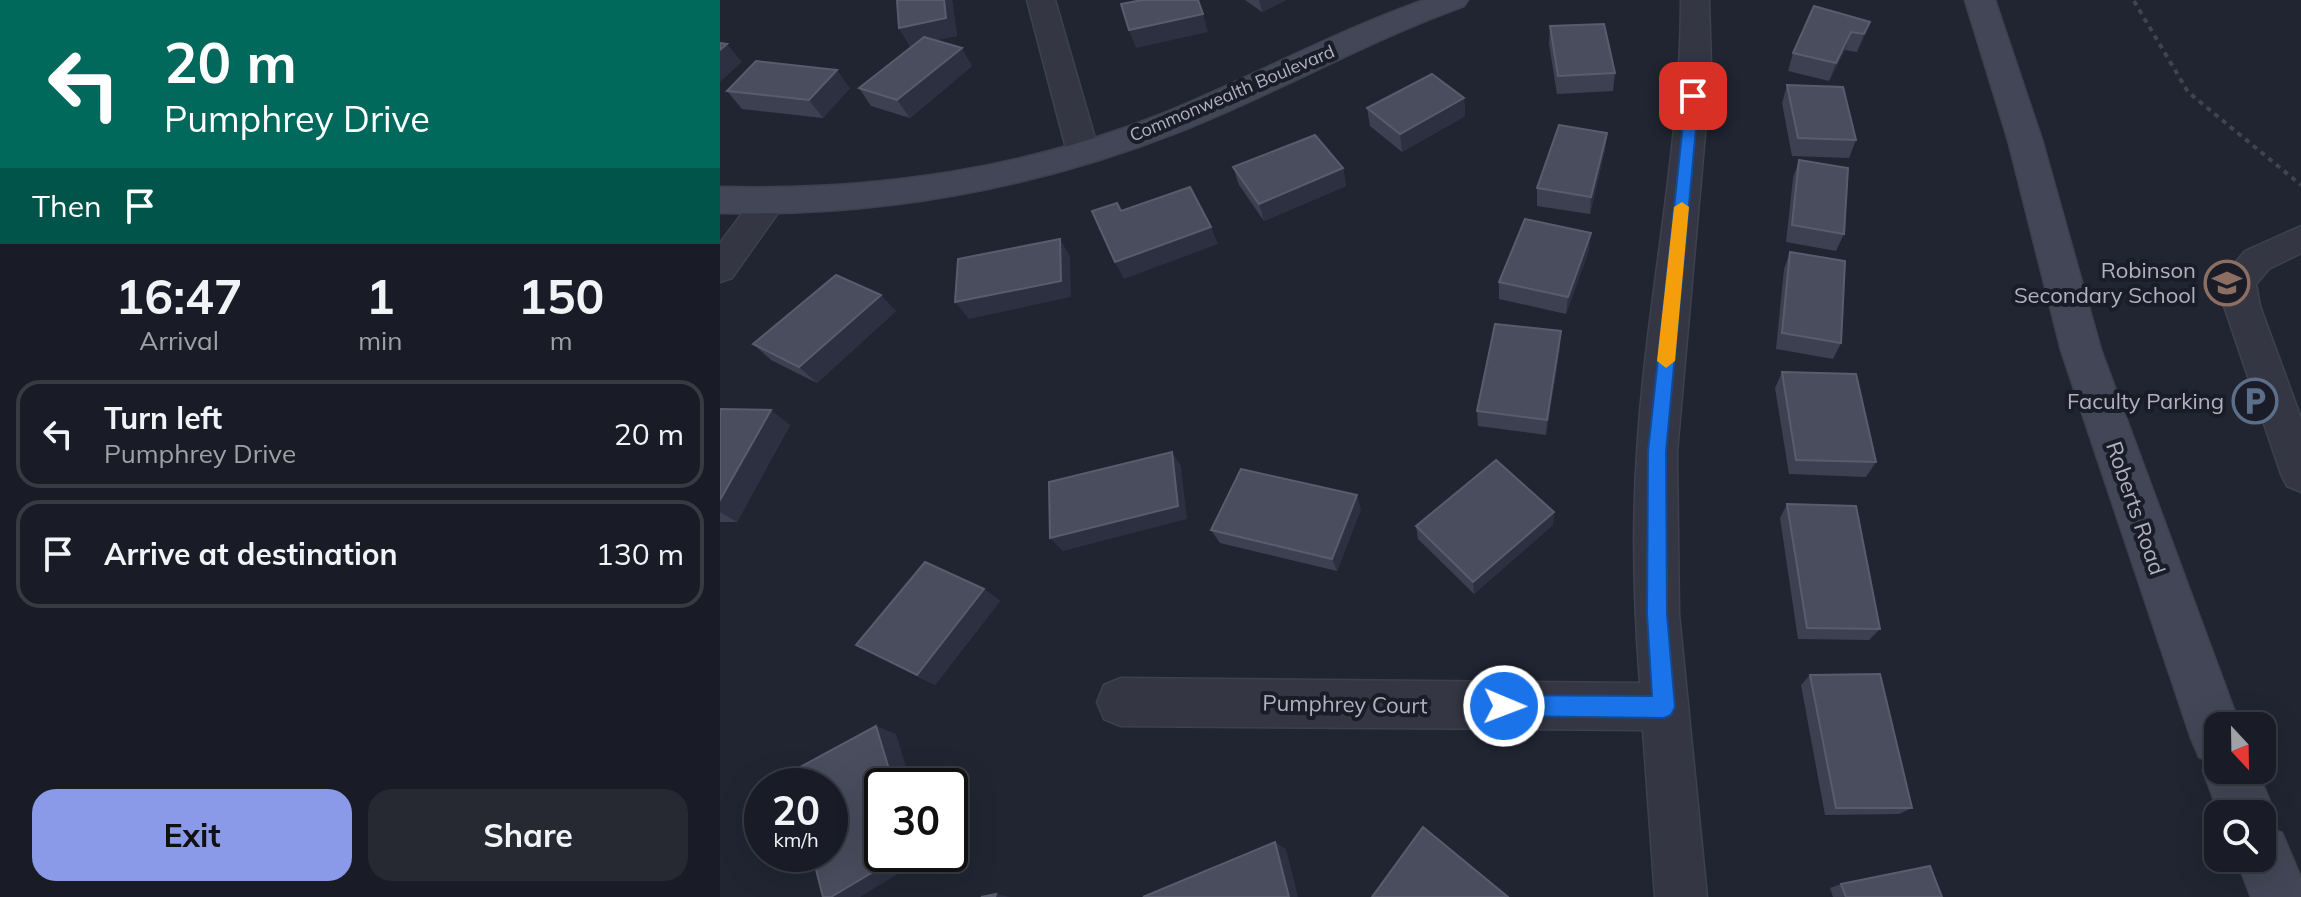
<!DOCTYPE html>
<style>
:root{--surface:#191c26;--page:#262932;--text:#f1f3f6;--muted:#9fa1a7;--line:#373a43;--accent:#8b99e9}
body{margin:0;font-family:Mulish,sans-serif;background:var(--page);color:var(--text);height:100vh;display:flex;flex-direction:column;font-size:30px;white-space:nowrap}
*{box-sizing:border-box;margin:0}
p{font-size:26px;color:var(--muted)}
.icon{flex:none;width:44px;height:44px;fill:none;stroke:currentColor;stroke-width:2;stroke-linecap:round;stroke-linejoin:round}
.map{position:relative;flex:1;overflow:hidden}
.drawer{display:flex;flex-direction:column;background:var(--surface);width:720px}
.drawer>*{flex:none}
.top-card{background:#00695c;color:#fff;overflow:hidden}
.needle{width:52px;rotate:158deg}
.fabs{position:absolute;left:1484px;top:712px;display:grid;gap:16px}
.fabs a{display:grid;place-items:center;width:72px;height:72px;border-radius:16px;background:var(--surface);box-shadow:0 8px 32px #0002,0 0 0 2px var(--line);font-size:40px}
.speed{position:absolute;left:24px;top:768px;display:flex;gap:16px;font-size:40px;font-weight:700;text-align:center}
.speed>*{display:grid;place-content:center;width:104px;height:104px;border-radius:50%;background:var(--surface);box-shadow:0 8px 32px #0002,0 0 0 2px var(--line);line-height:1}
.speed small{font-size:20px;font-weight:400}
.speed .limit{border:4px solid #111;border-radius:12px;background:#fff;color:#111}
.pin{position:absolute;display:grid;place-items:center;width:68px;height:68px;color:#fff;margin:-34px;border-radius:16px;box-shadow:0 4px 12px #0006}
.me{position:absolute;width:88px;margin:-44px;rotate:91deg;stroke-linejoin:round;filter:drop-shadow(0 0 6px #0008)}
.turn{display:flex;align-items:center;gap:28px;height:168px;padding:0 32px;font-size:36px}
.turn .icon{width:104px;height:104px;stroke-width:2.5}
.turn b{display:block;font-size:56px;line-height:68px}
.then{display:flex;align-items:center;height:76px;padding:0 32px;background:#0003;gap:16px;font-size:30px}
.eta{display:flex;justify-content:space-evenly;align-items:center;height:136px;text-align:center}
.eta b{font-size:48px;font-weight:700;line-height:56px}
.button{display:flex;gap:16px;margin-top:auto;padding:16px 32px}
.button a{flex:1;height:92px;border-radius:24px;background:var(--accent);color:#111;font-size:32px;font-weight:700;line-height:92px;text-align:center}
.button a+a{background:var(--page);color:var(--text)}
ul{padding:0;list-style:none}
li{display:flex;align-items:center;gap:24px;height:108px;margin:0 16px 12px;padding:0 16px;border:4px solid var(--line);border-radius:24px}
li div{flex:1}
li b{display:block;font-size:30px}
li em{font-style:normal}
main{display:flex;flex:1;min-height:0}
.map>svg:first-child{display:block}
</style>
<main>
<section class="drawer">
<div class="top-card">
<div class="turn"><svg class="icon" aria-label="left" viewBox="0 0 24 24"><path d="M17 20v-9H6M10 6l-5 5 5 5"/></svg><div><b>20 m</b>Pumphrey Drive</div></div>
<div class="then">Then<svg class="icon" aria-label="arrive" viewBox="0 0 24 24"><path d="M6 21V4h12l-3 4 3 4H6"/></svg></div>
</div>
<div class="eta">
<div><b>16:47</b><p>Arrival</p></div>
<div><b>1</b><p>min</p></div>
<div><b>150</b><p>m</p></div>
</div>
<ul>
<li><svg class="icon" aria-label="left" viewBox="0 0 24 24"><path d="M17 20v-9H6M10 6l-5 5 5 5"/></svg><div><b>Turn left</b><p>Pumphrey Drive</p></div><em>20 m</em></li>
<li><svg class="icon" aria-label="arrive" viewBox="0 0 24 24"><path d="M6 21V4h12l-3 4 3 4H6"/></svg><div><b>Arrive at destination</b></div><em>130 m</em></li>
</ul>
<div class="button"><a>Exit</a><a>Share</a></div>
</section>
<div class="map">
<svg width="1581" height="897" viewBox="0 0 1581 897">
<rect width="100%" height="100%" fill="#212532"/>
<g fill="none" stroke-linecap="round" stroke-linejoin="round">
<g stroke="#3e404d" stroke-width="3">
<path id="street" d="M307,0H335L379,152L374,159L363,163L352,159L347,152Z
M961,0H989L991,66L957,452L959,614L987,897H935L923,730L401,726L384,719L377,702L384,685L401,678L920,683C914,607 912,529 917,453C926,301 961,152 961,0Z
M48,191L60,195L65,203L12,278L0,282V243L36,195Z
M1581,226V253L1549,269L1536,284L1540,306L1581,418V492L1567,486L1561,474L1504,306L1500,281L1525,251Z"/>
</g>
<g stroke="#3e404d" stroke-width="3">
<path id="secondary" d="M704,0H748L744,6C647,41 557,93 461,131C314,189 158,217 0,213V187C150,191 301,170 442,114C530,78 614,32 704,0Z
M1245,0H1275L1322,140L1381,350L1520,726H1498V770H1537L1555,814L1549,828L1562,833L1581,878V897H1531L1516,858H1542V814H1499L1483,770L1487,760L1479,757L1471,738L1341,350L1288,140Z"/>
</g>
<path stroke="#3c474c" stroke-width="4" stroke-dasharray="5 5" stroke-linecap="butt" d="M1414,1L1468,92L1581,185"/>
<use href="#street" fill="#343743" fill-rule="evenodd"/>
<use href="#secondary" fill="#434656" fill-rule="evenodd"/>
</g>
<path fill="#3d4051" d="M177,0H232L237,36L215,40L252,66L190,118L151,106L139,88L194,45L190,46L179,28Z
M525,0H566L542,12Z
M1150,22L1137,52L1125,50L1109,81L1068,71L1073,53Z
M830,26L895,73L893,91L837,94L829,44Z
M1067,85L1136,140L1129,158L1072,156L1062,103Z
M130,88L103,118L22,109L7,91Z
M744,98L745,116L682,152L650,126L647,108Z
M887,133L885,150L870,214L817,206V188Z
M1079,160L1124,234L1116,251L1066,242L1073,178Z
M513,167L623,168L626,186L544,221L519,185Z
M869,250L846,314L779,299V282Z
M1070,252L1121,343L1113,359L1056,349L1064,269Z
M176,311L97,383L51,360L33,344Z
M840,347L826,435L758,426L757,411Z
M1062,372L1156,462L1146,477L1069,474L1055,388Z
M0,409L70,425L17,522H0Z
M1067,504L1160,629L1149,640L1078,639L1060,518Z
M641,509L617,571L500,543L491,530Z
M834,512L833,525L754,594L698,539L696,526Z
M264,589L280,601L215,685L136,645Z
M1090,675L1192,808L1179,814L1105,815L1081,685Z
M1121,884L1222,897H1113L1110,888Z"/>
<path fill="#2c3040" d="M224,0H232L237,36L190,46L179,28Z
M539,0H566L542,12Z
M483,14L488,32L416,48L409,30Z
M1150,22L1143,40L1137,52L1144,34Z
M1131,32L1125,50L1109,81L1116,63Z
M7,44L22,62L0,82V50Z
M242,48L252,66L190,118L177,100Z
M117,70L130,88L103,118L89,100Z
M744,98L745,116L682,152L680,134Z
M887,133L885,150L870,214L871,197Z
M623,168L626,186L544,221L539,204Z
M491,227L498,244L404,279L395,262Z
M871,233L869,250L846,314L848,297Z
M340,239L350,256L351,297L249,319L235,302Z
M161,295L176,311L97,383L79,367Z
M841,331L840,347L826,435L827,420Z
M51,410L70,425L17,522L0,512V500Z
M452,452L461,466L467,519L343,551L330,538Z
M637,495L641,509L617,571L612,559Z
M834,512L833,525L754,594L753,582Z
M264,589L280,601L215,685L197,675Z
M156,726L176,734L192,786H174Z
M555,842L566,849L578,897H569Z
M183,854H211L140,897H111Z
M276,894L291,897H275Z"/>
<path fill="#494d5d" stroke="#595c6d" stroke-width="2" d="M177,0H224L226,18L179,28Z
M422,0H478L483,14L409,30L401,4Z
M1094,6L1150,22L1144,34L1131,32L1116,63L1073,53Z
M884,24L895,73L838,76L830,26Z
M204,37L242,48L177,100L139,88Z
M0,43L7,44L0,50Z
M36,61L117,70L89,100L7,91Z
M712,74L744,98L680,134L647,108Z
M1067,85L1123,87L1136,140L1078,138Z
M839,125L887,133L871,197L817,188Z
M595,135L623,168L539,204L513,167Z
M1079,160L1128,168L1124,234L1072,225Z
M470,187L491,227L395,262L372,211L397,203L401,211Z
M805,219L871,233L848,297L779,282Z
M340,239L341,281L235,302L238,259Z
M1070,252L1125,261L1121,343L1062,333Z
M116,275L161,295L79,367L33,344Z
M775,324L841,331L827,420L757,411Z
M1062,372L1136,374L1156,462L1076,460Z
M0,409L51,410L0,500Z
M452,452L458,506L330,538L329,482Z
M776,460L834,512L753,582L696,526Z
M521,469L637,495L612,559L491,530Z
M1067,504L1136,506L1160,629L1087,628Z
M205,562L264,589L197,675L136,645Z
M1160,674L1192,808H1116L1090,675Z
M156,726L174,786H162V854H183L111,897H103L92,854H110V786H75L71,772Z
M703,827L788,897H652Z
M555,842L569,897H423Z
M1210,866L1222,897H1126L1121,884Z
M276,894L275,897H261Z"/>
<path fill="#1a73e8" stroke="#114b97" stroke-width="2" d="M973,91L979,96L946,452L947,614L955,707L951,715L944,718L784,716L777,713L773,706L777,698L784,695L932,696L927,614L928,452L966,96Z"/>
<path fill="#f59e0b" d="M962,202L969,207L955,361L946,368L937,361L954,207Z"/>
<defs>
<g id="school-ring" transform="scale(2.3)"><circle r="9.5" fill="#1a1c28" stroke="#8d6e63" stroke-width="1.5"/><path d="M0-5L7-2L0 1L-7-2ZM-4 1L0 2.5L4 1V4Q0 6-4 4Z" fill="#8d6e63"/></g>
<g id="parking-ring" transform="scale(2.3)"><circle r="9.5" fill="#1a1c28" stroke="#5c6f8a" stroke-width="1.5"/><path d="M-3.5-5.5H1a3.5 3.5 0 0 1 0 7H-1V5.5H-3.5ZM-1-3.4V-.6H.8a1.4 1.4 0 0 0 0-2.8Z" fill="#5c6f8a"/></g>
</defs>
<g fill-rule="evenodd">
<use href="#school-ring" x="1507" y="283"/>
<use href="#parking-ring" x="1535" y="401"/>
</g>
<g text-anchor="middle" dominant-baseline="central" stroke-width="8" stroke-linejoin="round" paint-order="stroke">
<g font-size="18" fill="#afb1c0" stroke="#1a1c28">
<text transform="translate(512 93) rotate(-23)">Commonwealth Boulevard</text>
</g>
<g font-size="22" fill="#afb1c0" stroke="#1a1c28" text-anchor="end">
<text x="1476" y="270">Robinson<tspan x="1476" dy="25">Secondary School</tspan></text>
<text x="1504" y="401">Faculty Parking</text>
</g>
<g font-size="22" fill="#afb1c0" stroke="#1a1c28">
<text transform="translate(1416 508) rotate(71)">Roberts Road</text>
<text transform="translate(625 704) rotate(1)">Pumphrey Court</text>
</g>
</g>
</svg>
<div class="fabs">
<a><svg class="needle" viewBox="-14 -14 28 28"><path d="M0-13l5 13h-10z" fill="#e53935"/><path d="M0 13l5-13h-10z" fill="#9fa1a7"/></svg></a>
<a><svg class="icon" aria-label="search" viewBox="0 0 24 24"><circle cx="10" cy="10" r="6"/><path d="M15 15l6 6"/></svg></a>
</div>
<div class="speed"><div>20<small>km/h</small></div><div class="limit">30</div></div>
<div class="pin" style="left:973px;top:96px;background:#d93025"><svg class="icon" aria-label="arrive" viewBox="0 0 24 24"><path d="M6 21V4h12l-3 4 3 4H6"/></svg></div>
<svg class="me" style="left:784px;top:706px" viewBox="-20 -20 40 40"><circle r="17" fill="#1a73e8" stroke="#fff" stroke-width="3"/><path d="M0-11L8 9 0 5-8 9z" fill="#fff"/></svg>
</div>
</main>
